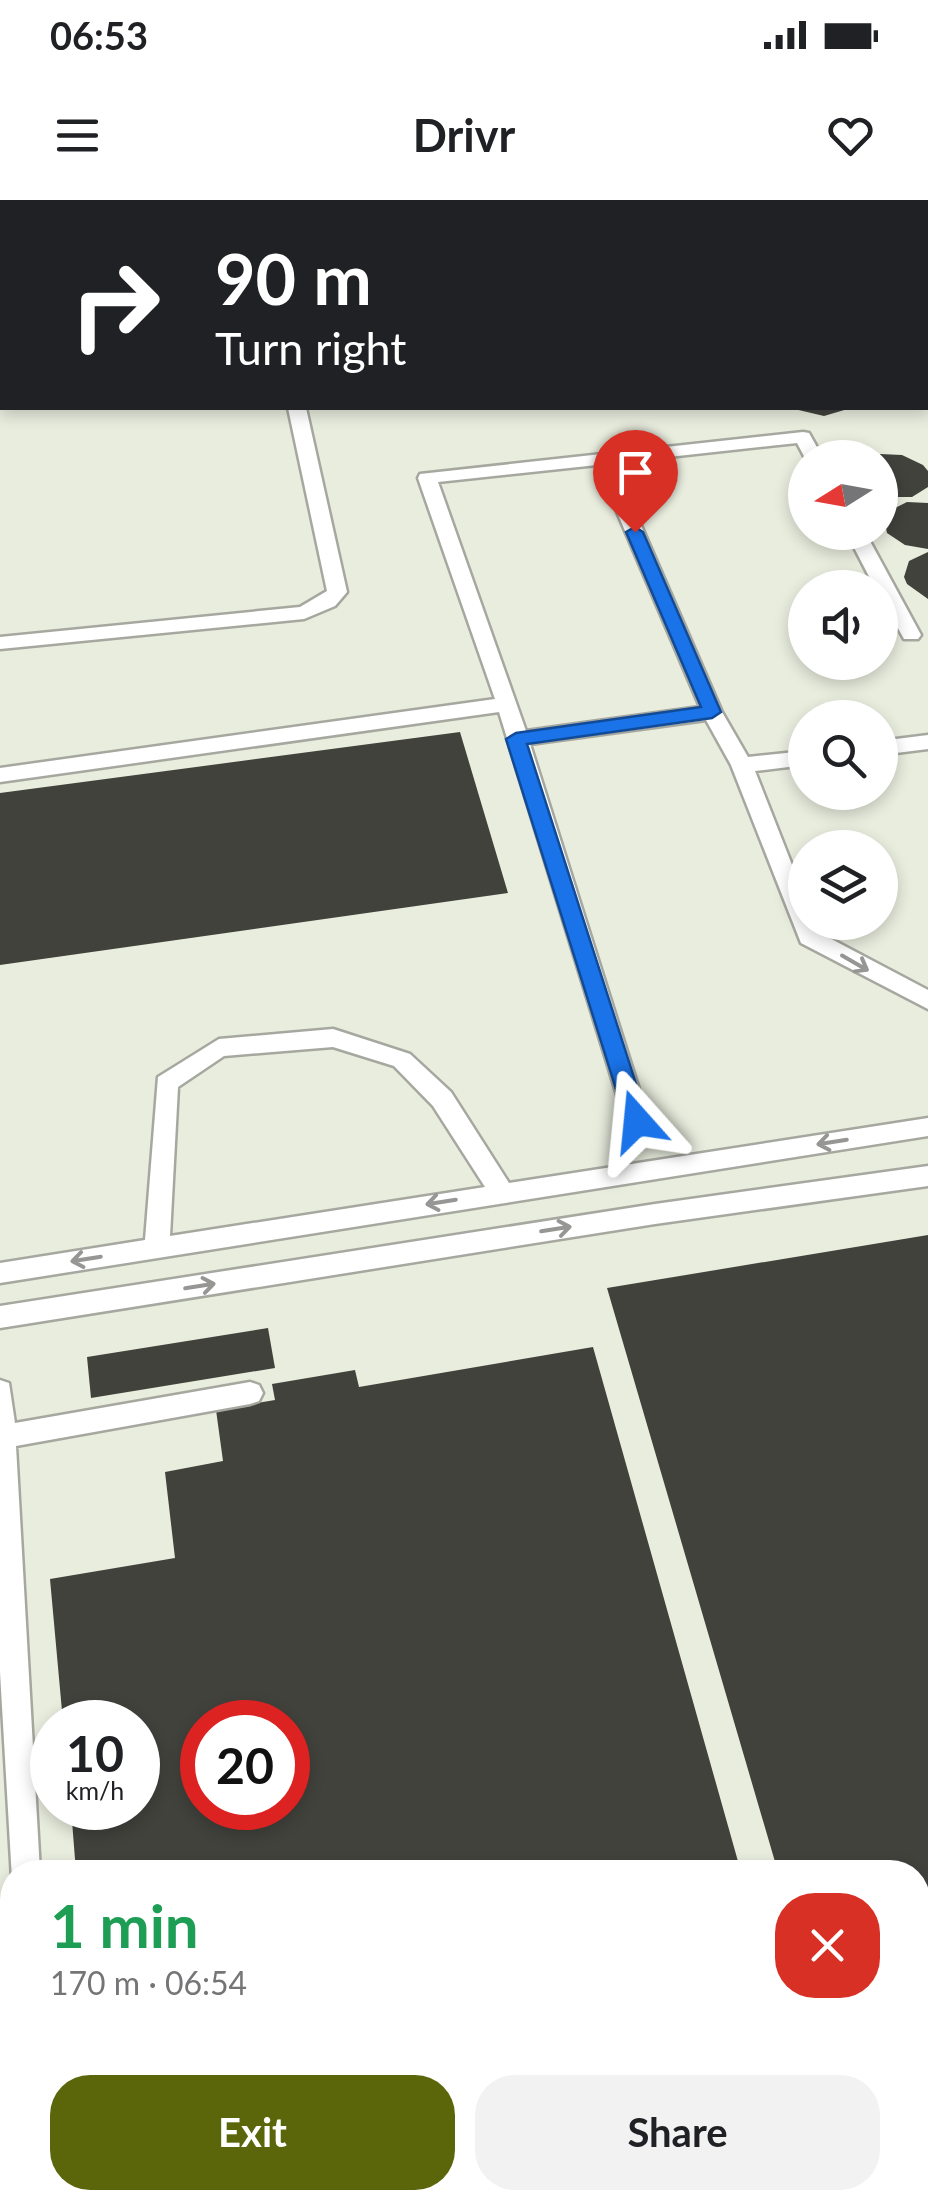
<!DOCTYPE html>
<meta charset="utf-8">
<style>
:root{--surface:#fff;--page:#f2f2f2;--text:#202124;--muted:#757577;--accent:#5b660b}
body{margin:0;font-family:Lato,sans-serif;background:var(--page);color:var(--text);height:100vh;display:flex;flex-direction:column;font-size:38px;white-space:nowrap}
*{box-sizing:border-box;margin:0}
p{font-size:32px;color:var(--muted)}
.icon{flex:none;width:55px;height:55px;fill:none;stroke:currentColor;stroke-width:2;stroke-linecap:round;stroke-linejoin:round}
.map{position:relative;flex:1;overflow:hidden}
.drawer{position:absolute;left:0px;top:1660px;width:930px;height:350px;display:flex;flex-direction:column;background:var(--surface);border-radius:40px 40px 0 0;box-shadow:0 5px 15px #0003}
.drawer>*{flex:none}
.banner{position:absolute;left:0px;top:0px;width:930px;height:210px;box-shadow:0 5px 15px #0003;background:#202124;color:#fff;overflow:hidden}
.needle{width:65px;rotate:259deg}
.tools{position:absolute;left:788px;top:240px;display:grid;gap:20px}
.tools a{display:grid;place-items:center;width:110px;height:110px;border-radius:50%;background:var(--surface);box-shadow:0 5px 15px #0003;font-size:50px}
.speed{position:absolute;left:30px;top:1500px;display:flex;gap:20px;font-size:50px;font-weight:700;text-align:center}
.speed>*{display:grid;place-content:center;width:130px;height:130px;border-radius:50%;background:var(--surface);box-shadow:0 5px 15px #0003;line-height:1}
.speed small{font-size:25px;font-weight:400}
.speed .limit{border:15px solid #d22;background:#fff;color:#111}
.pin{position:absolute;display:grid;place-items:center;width:85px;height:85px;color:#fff;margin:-102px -42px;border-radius:50% 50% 50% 0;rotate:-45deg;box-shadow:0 0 10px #0007}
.pin .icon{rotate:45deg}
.me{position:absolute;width:110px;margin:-55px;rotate:342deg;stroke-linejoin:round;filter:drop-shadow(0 0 8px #0008)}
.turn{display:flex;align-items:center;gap:35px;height:210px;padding:0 50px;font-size:45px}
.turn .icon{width:130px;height:130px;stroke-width:2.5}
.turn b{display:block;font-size:70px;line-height:85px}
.round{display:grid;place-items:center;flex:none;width:105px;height:105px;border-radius:40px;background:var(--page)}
.headline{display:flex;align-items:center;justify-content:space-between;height:170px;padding:0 50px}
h1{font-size:60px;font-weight:700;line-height:75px;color:#1e9e55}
.action{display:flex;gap:20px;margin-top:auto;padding:20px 50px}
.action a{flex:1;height:115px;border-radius:40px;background:var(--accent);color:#fff;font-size:40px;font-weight:700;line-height:115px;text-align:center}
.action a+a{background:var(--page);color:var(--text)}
.status{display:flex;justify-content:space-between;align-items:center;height:70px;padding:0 50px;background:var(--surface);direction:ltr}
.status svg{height:28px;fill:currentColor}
header{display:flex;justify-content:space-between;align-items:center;height:130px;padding:0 50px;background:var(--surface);font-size:45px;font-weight:700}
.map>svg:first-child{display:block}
</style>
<div class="status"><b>06:53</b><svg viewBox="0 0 49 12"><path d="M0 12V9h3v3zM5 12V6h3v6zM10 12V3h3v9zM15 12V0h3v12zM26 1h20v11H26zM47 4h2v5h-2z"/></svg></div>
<header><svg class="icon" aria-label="menu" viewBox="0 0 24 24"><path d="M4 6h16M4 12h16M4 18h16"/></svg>Drivr<svg class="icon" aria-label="heart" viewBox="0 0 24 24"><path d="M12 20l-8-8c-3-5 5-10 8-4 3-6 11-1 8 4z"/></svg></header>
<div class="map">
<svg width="928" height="2010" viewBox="0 0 928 2010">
<rect width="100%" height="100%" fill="#f2f4ed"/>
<path fill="#e9edde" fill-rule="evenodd" d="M0,0H928V2010H0ZM2,2H928V208H2ZM805,258H880V332H805ZM805,388H880V462H805ZM805,518H880V592H805ZM805,648H880V722H805ZM52,1522H138V1608H52ZM202,1522H288V1608H202ZM12,1672H918V1998H12Z"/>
<path fill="#41423c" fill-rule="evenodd" d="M790,208H851L824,216Z
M880,254L902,255L923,265L928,271V287L912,297H880Z
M907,302L928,303V349L905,345L887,333L884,318L889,311Z
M928,352V399L907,384L904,377L909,361Z
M460,532L508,693L0,765V593Z
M928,1035V1711L918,1713V1672H778L607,1088Z
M268,1128L275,1168L91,1198L87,1157Z
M593,1147L741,1672H76L71,1608H138V1522H63L50,1379L175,1358L165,1272L223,1261L216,1210L275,1200L272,1184L355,1170L359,1187ZM202,1522H288V1608H202Z
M105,1998H159V1999L106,2010Z"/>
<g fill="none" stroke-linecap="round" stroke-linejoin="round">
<g stroke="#a6a8a0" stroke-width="5">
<path id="service" d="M907,0H924L925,2H909Z
M2,25V35L0,36V26Z
M0,130H2V140H0Z
M288,208H306L347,392L335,406L304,419L0,449V437L300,407L327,391Z
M803,232L809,233L823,258H805L797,243L614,263L722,512L748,557L805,551V565L755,571L805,698V722H815L818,732L928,790V809L801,743L731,565L706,520L530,544L649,921L646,928H628L625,921L499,512L0,582V568L495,499L418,278L420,274ZM597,265L700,507L526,531L438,282Z
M846,332H865L921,435L918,439H904L880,396V388H875Z
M928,535V549L880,555V541Z
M333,829L410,854L451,892L509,983L928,918V936L0,1083V1063L145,1040L158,877L219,839ZM333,847L394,866L433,906L485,987L170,1036L178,887L224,856Z
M928,966V986L655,1024L0,1128V1106L655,1004Z
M0,1180L9,1183L15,1223L250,1182L259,1185L263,1193L259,1201L250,1204L16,1246L40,1672H12V1679L0,1472Z
M928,1918V1952L918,1954V1921Z
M24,1998H58V2010H24Z
M750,1998H795L790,2010H744Z"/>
</g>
<use href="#service" fill="#fff" fill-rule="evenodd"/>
</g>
<defs><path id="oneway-shaft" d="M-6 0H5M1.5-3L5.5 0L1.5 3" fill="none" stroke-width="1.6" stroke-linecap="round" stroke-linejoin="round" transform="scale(2.5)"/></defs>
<g stroke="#969695">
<use href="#oneway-shaft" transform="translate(855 763) rotate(30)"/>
<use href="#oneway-shaft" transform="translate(832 942) rotate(171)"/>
<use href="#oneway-shaft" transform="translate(441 1002) rotate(171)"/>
<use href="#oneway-shaft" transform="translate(556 1029) rotate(-9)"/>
<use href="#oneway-shaft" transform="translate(86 1059) rotate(171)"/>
<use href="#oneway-shaft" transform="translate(200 1086) rotate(-9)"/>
</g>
<path fill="#1a73e8" stroke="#114b97" stroke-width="2.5" d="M635,327L643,332L721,512L712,518L527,544L648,921L637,930L626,921L506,539L516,533L701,507L626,332Z"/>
</svg>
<div class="tools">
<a><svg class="needle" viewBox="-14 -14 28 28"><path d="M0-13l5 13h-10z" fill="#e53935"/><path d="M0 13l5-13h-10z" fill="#757577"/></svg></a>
<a><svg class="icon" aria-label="sound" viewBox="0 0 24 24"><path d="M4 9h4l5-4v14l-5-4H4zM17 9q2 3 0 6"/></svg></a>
<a><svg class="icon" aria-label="search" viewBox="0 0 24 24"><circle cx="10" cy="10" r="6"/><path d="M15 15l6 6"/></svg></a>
<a><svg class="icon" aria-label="layers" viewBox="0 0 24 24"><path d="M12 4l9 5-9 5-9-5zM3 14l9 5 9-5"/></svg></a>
</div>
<div class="speed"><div>10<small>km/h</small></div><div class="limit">20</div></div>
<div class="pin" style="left:635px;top:332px;background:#d93025"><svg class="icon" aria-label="arrive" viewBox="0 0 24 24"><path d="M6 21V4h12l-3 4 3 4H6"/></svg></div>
<svg class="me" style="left:637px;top:921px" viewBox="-20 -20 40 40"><path d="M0-17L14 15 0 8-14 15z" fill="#1a73e8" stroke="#fff" stroke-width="4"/></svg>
<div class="banner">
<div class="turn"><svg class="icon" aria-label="right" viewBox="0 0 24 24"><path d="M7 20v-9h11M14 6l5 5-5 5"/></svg><div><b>90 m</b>Turn right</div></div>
</div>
<section class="drawer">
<div class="headline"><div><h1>1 min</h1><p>170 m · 06:54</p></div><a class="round" style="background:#d93025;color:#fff"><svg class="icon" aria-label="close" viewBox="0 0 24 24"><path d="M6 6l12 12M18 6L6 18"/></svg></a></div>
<div class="action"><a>Exit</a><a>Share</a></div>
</section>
</div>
